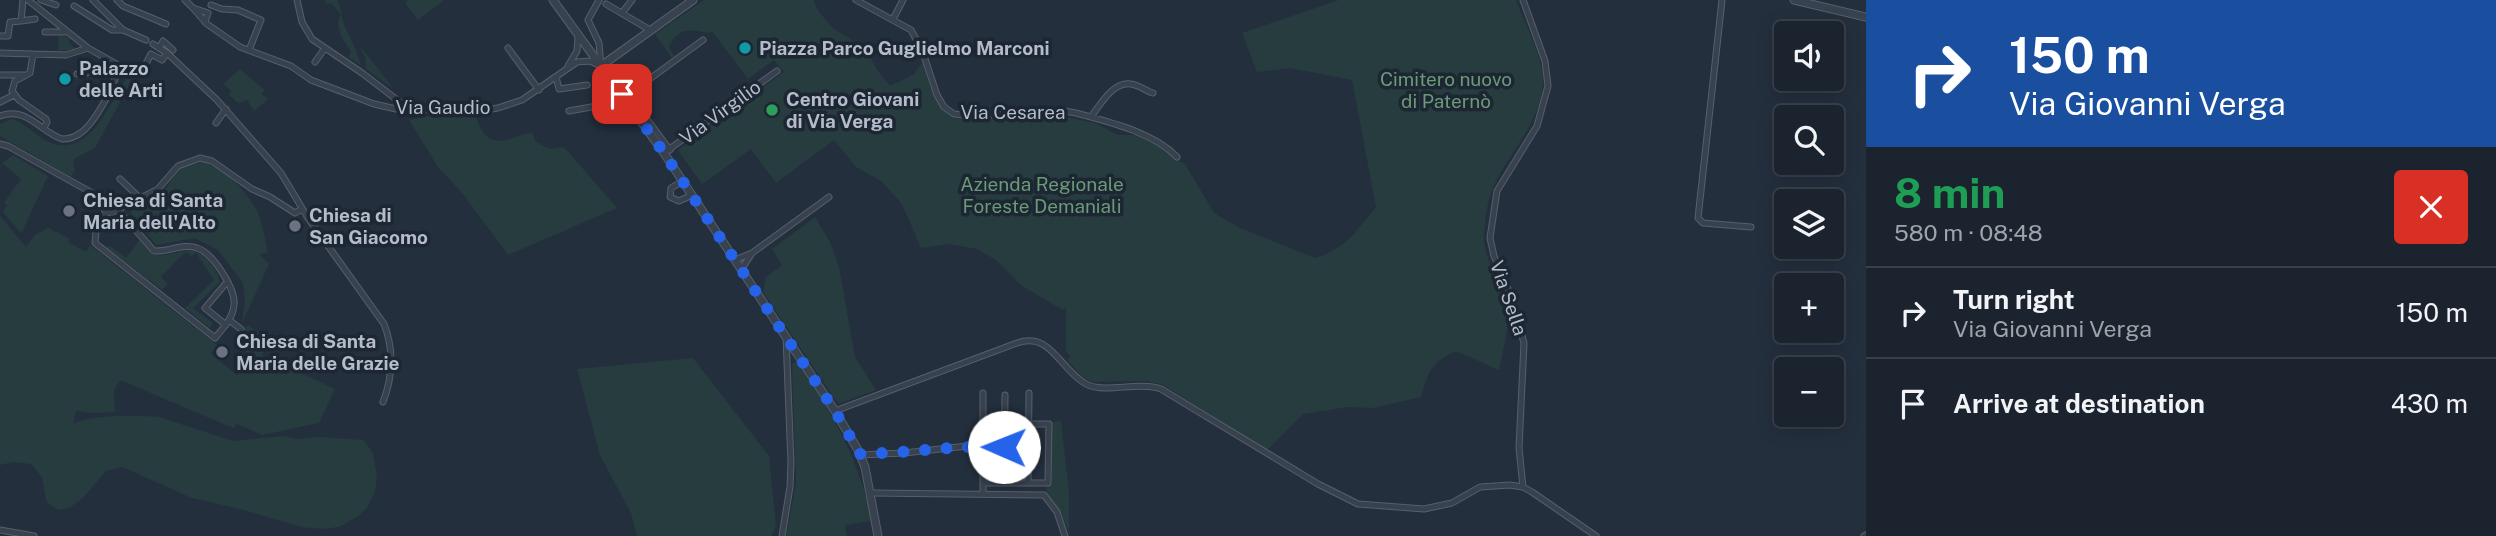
<!DOCTYPE html>
<meta charset="utf-8">
<style>
:root{--surface:#1b232e;--page:#282f3a;--text:#f1f3f6;--muted:#a0a4aa;--line:#39404a}
body{margin:0;font-family:"Public Sans",sans-serif;background:var(--page);color:var(--text);height:100vh;display:flex;flex-direction:column;font-size:26px;white-space:nowrap}
*{box-sizing:border-box;margin:0}
p{font-size:23px;color:var(--muted)}
.icon{flex:none;width:38px;height:38px;fill:none;stroke:currentColor;stroke-width:2;stroke-linecap:round;stroke-linejoin:round}
.map{position:relative;flex:1;overflow:hidden}
.drawer{display:flex;flex-direction:column;background:var(--surface);width:630px}
.drawer>*{flex:none}
.guide{background:#1a4fa0;color:#fff;overflow:hidden}
.fabs{position:absolute;left:1774px;top:21px;display:grid;gap:14px}
.fabs a{display:grid;place-items:center;width:70px;height:70px;border-radius:7px;background:var(--surface);box-shadow:0 4px 18px #0003,0 0 0 2px var(--line);font-size:35px}
.pin{position:absolute;display:grid;place-items:center;width:60px;height:60px;color:#fff;margin:-30px;border-radius:14px;box-shadow:0 4px 10px #0006}
.me{position:absolute;width:77px;margin:-38px;rotate:271deg;stroke-linejoin:round;filter:drop-shadow(0 0 5px #0008)}
.turn{display:flex;align-items:center;gap:24px;height:147px;padding:0 28px;font-size:32px}
.turn .icon{width:91px;height:91px;stroke-width:2.5}
.turn b{display:block;font-size:49px;line-height:60px}
.round{display:grid;place-items:center;flex:none;width:74px;height:74px;border-radius:7px;background:var(--page)}
.head{display:flex;align-items:center;justify-content:space-between;height:119px;padding:0 28px}
h1{font-size:42px;font-weight:700;line-height:52px;color:#1e9e55}
ul{padding:0;list-style:none}
li{display:flex;align-items:center;gap:21px;height:91px;padding:0 28px;border-top:2px solid var(--line)}
li div{flex:1}
li b{display:block;font-size:26px}
li em{font-style:normal}
main{display:flex;flex:1;min-height:0}
.map>svg:first-child{display:block}
</style>
<main>
<div class="map">
<svg width="1866" height="536" viewBox="0 0 1866 536">
<rect width="100%" height="100%" fill="#242f3e"/>
<path fill="#263c3f" d="M325,0H337C343,11 341,18 345,27C351,40 357,51 361,65L348,57L351,52C344,40 333,28 341,14L331,3L326,4Z
M408,0H444L418,20L405,3Z
M704,0H813L819,12L834,29L865,48L878,71L890,86L913,75L923,62C929,86 934,105 955,119L1062,116L1095,123L1118,135H1138L1165,148L1172,158L1185,164L1214,213L1240,228L1315,258C1348,247 1355,232 1376,207L1352,80L1290,68L1257,72L1242,33L1339,0H1516C1524,22 1538,47 1542,71C1549,115 1509,151 1493,188C1487,201 1485,220 1484,235C1483,260 1502,283 1507,306C1510,326 1503,350 1499,370L1456,351C1432,362 1428,371 1421,397L1373,408L1348,407L1303,414L1267,450L1163,385L1147,381L1092,382L1081,376L1067,360L1070,356L1066,351V306L1063,310L1022,286L996,260L977,249L949,244L921,248L902,204L881,181L856,167L834,140L776,183L751,149L702,184L678,150L784,72L774,60L748,79L712,31L708,33C691,29 677,27 669,47L674,56L672,58L655,34Z
M59,35L69,38V43L75,49L58,51Z
M359,45L394,89L366,69L365,57Z
M240,69L265,90L261,94L268,99L254,111L247,100L238,103L229,95L231,91L223,84Z
M126,78L132,80L95,148L75,158L73,163L75,170L71,177L0,136V124L11,119C27,123 35,136 49,142C89,159 109,105 126,78Z
M454,114L476,117C488,152 504,140 532,132L536,142L550,149L564,147L617,208L508,255L463,194L438,167L409,120L433,115Z
M13,155L48,176L22,232H20L3,212L7,205L4,203L21,179L2,163Z
M201,162C225,167 244,189 256,209C263,222 265,240 268,253L259,254L269,264L242,323L245,301L243,283L218,250L195,238L156,245L130,212L166,188L179,169Z
M0,216L26,247L35,235L48,228L69,238L68,242L86,252L90,245L217,345L211,354L237,375L251,356L234,343L248,325L270,341L262,355L335,389L319,423L262,435L237,424L233,428L120,380L114,390L115,412L92,413L76,411L73,424C92,414 137,415 159,417L233,441L283,436L299,439L318,437L364,440L373,453L377,476L375,492L367,508L358,516L339,527L323,529L301,527L244,510L192,498L122,467L106,471L83,498L69,508L60,510L50,505L46,500L42,477L31,464L13,462L0,465Z
M815,217L830,242L839,267L855,357L876,390L838,404L763,292L766,277L782,265L772,249Z
M140,239L153,255C176,258 189,240 208,261C214,267 218,274 220,282L193,308L213,323L210,328L185,308L214,280L196,253L191,256L187,252L181,256L161,277L168,284L162,290L107,248L109,245L126,258Z
M693,358L769,456L776,526L771,536H637L631,513L600,455L577,369Z
M796,361C832,412 858,456 871,518L870,521L845,525L847,536H786L796,482L792,364Z
M1061,421L1069,492V532L1059,509L1046,492L1047,486L1052,484L1051,422Z"/>
<g fill="none" stroke-linecap="round" stroke-linejoin="round">
<g stroke="#565f6c" stroke-width="7">
<path id="minor" d="M28,0L88,48
M41,0L56,5
M93,0L123,30L146,40
M117,0L123,6L166,24
M185,0L193,8L208,13L205,22
M297,0L302,22L312,39L362,73L409,109
M856,0L911,30L922,50L937,95L944,107L954,114L971,116L1065,111L1076,113C1109,122 1153,132 1177,157
M1523,0L1545,61L1548,86L1537,126L1497,191L1490,238L1494,256L1511,296L1524,343L1519,448L1523,487
M1722,0L1698,218L1703,223L1751,227
M606,4L650,30
M211,5L222,9L238,10L261,20L249,50
M74,6L112,30H123
M193,8L207,24L240,47L291,66L311,80L374,104L396,109L480,111L498,108L522,100L577,62L590,61L601,66L599,43L588,20L599,0
M622,13L632,0
M893,19L903,0
M21,21L35,19
M45,32H68
M0,36H8L10,22L21,21L23,0
M153,44L167,53L217,100L281,173L308,218L384,324C394,349 393,377 383,402
M159,48L163,41L173,50
M508,48L539,90
M0,53L66,55L88,48L118,65L142,71L151,54L162,60L167,53
M33,54L30,73L15,81L12,91L19,100L46,119L47,122L44,128
M315,62L325,48
M605,63L670,150
M568,66L577,51L578,37
M0,75H24
M556,77L559,89L587,85
M629,94L703,40
M0,102L14,95
M569,111L608,104L622,95
M0,116C27,106 39,131 62,139C68,139 73,138 79,134C94,125 117,83 118,65L107,71L96,66L87,73L77,74
M1091,117C1100,105 1113,81 1131,84C1139,85 1146,91 1153,93
M216,123L226,109
M0,144L8,146L94,194L106,212
M664,153L777,71
M120,179L140,198
M683,181L671,188L670,197L679,201L692,195
M106,212L96,231L95,243L215,338C223,328 233,318 234,305C236,289 213,253 197,248C183,243 169,252 154,251L118,210
M106,212L111,213L158,189L178,166L200,158L212,161L252,189L270,197L295,213L302,209
M735,260L752,253L829,197
M741,270L752,253
M229,320L241,329
M226,325L205,308L227,282
M835,411L1017,343C1051,331 1060,370 1086,384C1105,394 1138,381 1161,389L1318,484L1358,504L1424,509L1452,503L1480,487L1510,485L1523,487L1532,492L1596,536
M860,455L904,453L976,445L1028,448
M983,483H1048L1049,424H1029
M1004,483L1005,395
M1028,483L1029,393
M871,493L1044,495L1057,512L1065,536
M983,494V393
M0,530L34,536
M782,536L790,487L791,463L786,337
M1864,536L1866,535"/>
</g>
<g stroke="#565f6c" stroke-width="9">
<path id="tertiary" d="M553,0L664,153L835,411L858,450L865,467L878,536
M1794,0L1866,17
M601,66L693,0"/>
</g>
<use href="#minor" stroke="#38414e" stroke-width="5"/>
<use href="#tertiary" stroke="#38414e" stroke-width="7"/>
</g>
<g fill="none" stroke-linecap="round" stroke-linejoin="round">
<path stroke="#2563eb" stroke-width="12" stroke-dasharray="0 21.6" d="M622,94L664,153L835,411L860,454C908,453 956,445 1004,447"/>
</g>
<g fill="#0f9aa8" stroke="#1d2633" stroke-width="2.5">
<circle cx="745" cy="48" r="7"/>
<circle cx="65" cy="79" r="7"/>
</g>
<circle fill="#2e9e5b" stroke="#1d2633" stroke-width="2.5" cx="772" cy="110" r="7"/>
<g fill="#6b7280" stroke="#1d2633" stroke-width="2.5">
<circle cx="69" cy="211" r="7"/>
<circle cx="295" cy="226" r="7"/>
<circle cx="222" cy="352" r="7"/>
</g>
<g text-anchor="middle" dominant-baseline="central" stroke-width="7" stroke-linejoin="round" paint-order="stroke">
<g font-size="19" font-weight="bold" fill="#b4bcc9" stroke="#1d2633" text-anchor="start">
<text x="759" y="48">Piazza Parco Guglielmo Marconi</text>
<text x="79" y="68">Palazzo<tspan x="79" dy="22">delle Arti</tspan></text>
<text x="786" y="99">Centro Giovani<tspan x="786" dy="22">di Via Verga</tspan></text>
<text x="83" y="200">Chiesa di Santa<tspan x="83" dy="22">Maria dell'Alto</tspan></text>
<text x="309" y="215">Chiesa di<tspan x="309" dy="22">San Giacomo</tspan></text>
<text x="236" y="341">Chiesa di Santa<tspan x="236" dy="22">Maria delle Grazie</tspan></text>
</g>
<g font-size="19" fill="#6b9a76" stroke="#1d2633">
<text x="1446" y="79">Cimitero nuovo<tspan x="1446" dy="22">di Paternò</tspan></text>
<text x="1042" y="184">Azienda Regionale<tspan x="1042" dy="22">Foreste Demaniali</tspan></text>
</g>
<g font-size="19" fill="#b4bcc9" stroke="#1d2633">
<text x="443" y="107">Via Gaudio</text>
<text transform="translate(720 112) rotate(-36)">Via Virgilio</text>
<text x="1013" y="112">Via Cesarea</text>
<text transform="translate(1509 298) rotate(71)">Via Sella</text>
</g>
</g>
</svg>
<div class="fabs">
<a><svg class="icon" aria-label="sound" viewBox="0 0 24 24"><path d="M4 9h4l5-4v14l-5-4H4zM17 9q2 3 0 6"/></svg></a>
<a><svg class="icon" aria-label="search" viewBox="0 0 24 24"><circle cx="10" cy="10" r="6"/><path d="M15 15l6 6"/></svg></a>
<a><svg class="icon" aria-label="layers" viewBox="0 0 24 24"><path d="M12 4l9 5-9 5-9-5zM3 14l9 5 9-5"/></svg></a>
<a>+</a>
<a>−</a>
</div>
<div class="pin" style="left:622px;top:94px;background:#d93025"><svg class="icon" aria-label="arrive" viewBox="0 0 24 24"><path d="M6 21V4h12l-3 4 3 4H6"/></svg></div>
<svg class="me" style="left:1004px;top:447px" viewBox="-20 -20 40 40"><circle r="19" fill="#fff"/><path d="M0-13L10 11 0 6-10 11z" fill="#2563eb"/></svg>
</div>
<section class="drawer">
<div class="guide">
<div class="turn"><svg class="icon" aria-label="right" viewBox="0 0 24 24"><path d="M7 20v-9h11M14 6l5 5-5 5"/></svg><div><b>150 m</b>Via Giovanni Verga</div></div>
</div>
<div class="head"><div><h1>8 min</h1><p>580 m · 08:48</p></div><a class="round" style="background:#d93025;color:#fff"><svg class="icon" aria-label="close" viewBox="0 0 24 24"><path d="M6 6l12 12M18 6L6 18"/></svg></a></div>
<ul>
<li><svg class="icon" aria-label="right" viewBox="0 0 24 24"><path d="M7 20v-9h11M14 6l5 5-5 5"/></svg><div><b>Turn right</b><p>Via Giovanni Verga</p></div><em>150 m</em></li>
<li><svg class="icon" aria-label="arrive" viewBox="0 0 24 24"><path d="M6 21V4h12l-3 4 3 4H6"/></svg><div><b>Arrive at destination</b></div><em>430 m</em></li>
</ul>
</section>
</main>
